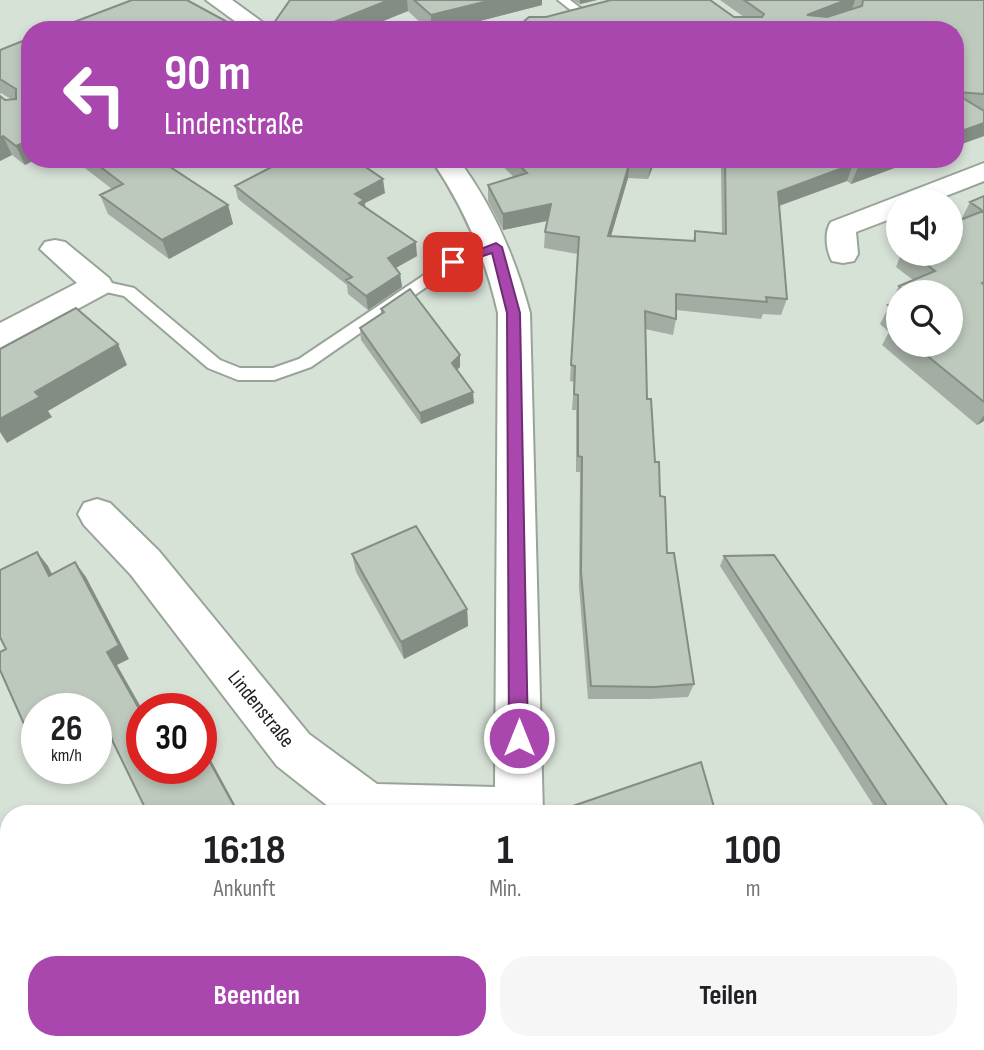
<!DOCTYPE html>
<html lang="de">
<meta charset="utf-8">
<style>
:root{--surface:#fff;--page:#f6f6f6;--text:#202124;--muted:#757577;--accent:#a947ae}
body{margin:0;font-family:"Sofia Sans Condensed",sans-serif;background:var(--page);color:var(--text);height:100vh;display:flex;flex-direction:column;font-size:26px;white-space:nowrap}
*{box-sizing:border-box;margin:0}
p{font-size:23px;color:var(--muted)}
.icon{flex:none;width:38px;height:38px;fill:none;stroke:currentColor;stroke-width:2;stroke-linecap:round;stroke-linejoin:round}
.map{position:relative;flex:1;overflow:hidden}
.panel{position:absolute;left:0px;top:805px;width:985px;height:245px;display:flex;flex-direction:column;background:var(--surface);border-radius:28px 28px 0 0;box-shadow:0 4px 10px #0003}
.panel>*{flex:none}
.guide{position:absolute;left:21px;top:21px;width:943px;height:147px;border-radius:28px;box-shadow:0 4px 10px #0003;background:#a947ae;color:#fff;overflow:hidden}
.fabs{position:absolute;left:886px;top:189px;display:grid;gap:14px}
.fabs a{display:grid;place-items:center;width:77px;height:77px;border-radius:50%;background:var(--surface);box-shadow:0 4px 10px #0003;font-size:35px}
.speed{position:absolute;left:21px;top:693px;display:flex;gap:14px;font-size:35px;font-weight:700;text-align:center}
.speed>*{display:grid;place-content:center;width:91px;height:91px;border-radius:50%;background:var(--surface);box-shadow:0 4px 10px #0003;line-height:1}
.speed small{font-size:18px;font-weight:400}
.speed .limit{border:10px solid #d22;background:#fff;color:#111}
.pin{position:absolute;display:grid;place-items:center;width:60px;height:60px;color:#fff;margin:-30px;border-radius:14px;box-shadow:0 4px 10px #0006}
.me{position:absolute;width:77px;margin:-38px;rotate:0deg;stroke-linejoin:round;filter:drop-shadow(0 0 5px #0008)}
.turn{display:flex;align-items:center;gap:24px;height:147px;padding:0 28px;font-size:32px}
.turn .icon{width:91px;height:91px;stroke-width:2.5}
.turn b{display:block;font-size:49px;line-height:60px}
.eta{display:flex;justify-content:space-evenly;align-items:center;height:119px;text-align:center}
.eta b{font-size:42px;font-weight:700;line-height:49px}
.cta{display:flex;gap:14px;margin-top:auto;padding:14px 28px}
.cta a{flex:1;height:80px;border-radius:28px;background:var(--accent);color:#fff;font-size:28px;font-weight:700;line-height:80px;text-align:center}
.cta a+a{background:var(--page);color:var(--text)}
.map>svg:first-child{display:block}
</style>
<div class="map">
<svg width="984" height="1050" viewBox="0 0 984 1050">
<rect width="100%" height="100%" fill="#d7e2d7"/>
<g fill="none" stroke-linecap="round" stroke-linejoin="round">
<g stroke="#99a499" stroke-width="4">
<path id="lane" d="M558,0H570L587,13L577,15Z
M496,242L503,247L501,250L458,265L311,367L274,380H238L208,368L124,296L93,289L90,285L98,280L134,288L220,360L240,368H273L299,359L448,259Z"/>
</g>
<g stroke="#99a499" stroke-width="4">
<path id="street" d="M206,0H232L273,30H247Z
M431,159H458C493,206 515,257 530,313L543,814H338L277,766L131,575L84,525L78,514L84,503L97,499L110,503L159,551L309,734L377,784L495,787L498,313C485,256 464,207 431,159Z
M984,163V181L933,201H898V216L856,232L858,254L854,261L843,263L832,261C826,250 824,232 831,222Z
M55,240L65,242L109,278L113,285L109,292L11,345L0,348V323L77,283L40,249L45,242Z
M510,1041H566L567,1050H511Z"/>
</g>
<g stroke="#99a499" stroke-width="4">
<path id="secondary" d="M984,965V1020L976,1023V968Z
M854,1041H921L918,1050H850Z"/>
</g>
<use href="#lane" fill="#fff" fill-rule="evenodd"/>
<use href="#street" fill="#fff" fill-rule="evenodd"/>
<use href="#secondary" fill="#fff" fill-rule="evenodd"/>
</g>
<path fill="#a3ada3" fill-rule="evenodd" d="M290,0H542V5L445,30H428L408,11L361,30H269Z
M573,0H597L580,4Z
M720,0H984V136L956,146V30L734,17H744Z
M30,38L25,165L12,155L0,161L5,100L11,99L1,93L0,94V50Z
M73,159H158L228,205L233,224L169,259L108,214L100,195L112,189Z
M498,159H656L648,179L628,178L611,236L693,241L695,231L722,233L721,166L689,159H919L851,184L847,181L779,206L787,299L781,315L763,314L761,319L676,310V319L673,335L645,329L647,399L667,553L694,684L688,697L650,699H588L579,587L580,472H576V410H572L574,382L570,381L577,254L544,248L545,232L548,221L503,230L488,201V185L514,177L498,162Z
M235,186L385,193L365,203V207L417,256L396,268L400,274L402,287L368,310L348,294L347,285L238,199Z
M984,196V421L977,425L882,345L889,332L880,324L899,286L913,280L896,267L901,254H950L961,220L970,202ZM898,292H950V345H898Z
M381,309L460,367L457,370L474,403L421,424L361,340L360,328L381,314Z
M352,554L467,609L468,626L404,659L356,572Z
M724,556L953,814H879L720,566Z
M606,1041H730L715,1050H610Z"/>
<path fill="#848d84" d="M389,0H407L408,11L361,30H314Z
M492,0H542V5L445,30H431V15Z
M580,0H597L580,4Z
M846,0H855L851,12L804,30L807,15Z
M984,123V136L956,146V133Z
M3,136L12,155L0,161V138Z
M30,140V159H37L25,165L16,146Z
M652,159H656L648,179L651,163Z
M880,159H919L851,184L858,167Z
M630,161L628,178L606,253L608,236Z
M853,164L847,181L773,208L778,192Z
M383,179L385,193L365,203L366,214L355,194Z
M551,204L550,220L503,230V214Z
M228,205L233,224L169,259L162,240Z
M416,242L417,256L390,271L388,258Z
M400,274L402,287L368,310L366,296Z
M118,344L127,365L48,411L52,417L7,443L0,432V419L35,392Z
M460,355V367L452,374V363Z
M473,392L474,403L421,424L420,413Z
M984,415V421L977,425Z
M37,552L48,566L60,590L49,576Z
M75,562L86,577L129,659L117,665L142,709V714L107,652Z
M467,609L468,626L404,659L401,642Z
M107,725L118,737L96,750V731Z
M37,739V747L32,742Z
M201,742L240,814H237L201,746Z
M353,1041H355L360,1050H357Z"/>
<path fill="#bdc9bd" stroke="#848d84" stroke-width="2" d="M132,0H187L242,30H53Z
M290,0H389L314,30H269Z
M414,0H492L431,15Z
M611,0H710L734,17H762L764,14L744,0H846L807,15L827,17L862,6L863,0H984V94L956,92V30H656V29L652,30H514L529,17H546Z
M30,38V140L16,146L3,136L0,138V96L5,100L16,99V89L0,79V50Z
M956,94L984,111V123L956,133Z
M90,159H158L228,205L162,240L100,195L123,184Z
M287,159H354L383,179L355,194L364,200L359,203L416,242L388,258L400,274L366,296L346,280L352,277L235,186Z
M513,159H652L651,163L630,161L608,236L695,241V231L726,234L725,159H880L858,167L853,164L778,192L787,299L766,297L767,302L676,294V319L645,311L647,399H651L655,462H659L660,496L665,497L667,553H674L694,684L654,687L591,686L581,572L582,457L578,456V395L574,394L575,366L571,365L579,237L545,232L551,204L503,214L488,185L527,173Z
M984,196V282L982,283L984,285V402L914,345H950V292H907L899,286L935,271L913,254H950V224L983,211L970,202Z
M410,289L460,355L452,363L473,392L420,413L360,328L384,312L381,309Z
M898,301V312L888,305Z
M76,308L118,344L35,392L40,397L0,419V349Z
M898,323V331L891,326Z
M416,526L467,609L401,642L352,554Z
M37,552L49,576L75,562L119,645L107,652L142,714V768H201V746L238,813L148,814L113,742L107,725L96,731V709H37V739L32,742L0,670V652L6,649L0,637V570Z
M774,555L953,814H892L724,556Z
M701,762L716,814H572L570,807Z
M976,855L984,866V867L976,871Z
M278,1041H353L357,1050H282Z
M613,1041H730L715,1050H617Z"/>
<path fill="#a947ae" stroke="#6e2e71" stroke-width="2" d="M496,243L502,247L520,313L528,738L525,745L519,747L512,745L509,738L507,313L492,253L453,266L447,262Z"/>
<g text-anchor="middle" dominant-baseline="central" stroke-width="5" stroke-linejoin="round" paint-order="stroke">
<g font-size="21" fill="#1a1e1a" stroke="#fff">
<text transform="translate(261 709) rotate(51)">Lindenstraße</text>
</g>
</g>
</svg>
<div class="fabs">
<a><svg class="icon" aria-label="sound" viewBox="0 0 24 24"><path d="M4 9h4l5-4v14l-5-4H4zM17 9q2 3 0 6"/></svg></a>
<a><svg class="icon" aria-label="search" viewBox="0 0 24 24"><circle cx="10" cy="10" r="6"/><path d="M15 15l6 6"/></svg></a>
</div>
<div class="speed"><div>26<small>km/h</small></div><div class="limit">30</div></div>
<div class="pin" style="left:453px;top:262px;background:#d93025"><svg class="icon" aria-label="arrive" viewBox="0 0 24 24"><path d="M6 21V4h12l-3 4 3 4H6"/></svg></div>
<svg class="me" style="left:519px;top:738px" viewBox="-20 -20 40 40"><circle r="17" fill="#a947ae" stroke="#fff" stroke-width="3"/><path d="M0-11L8 9 0 5-8 9z" fill="#fff"/></svg>
<div class="guide">
<div class="turn"><svg class="icon" aria-label="left" viewBox="0 0 24 24"><path d="M17 20v-9H6M10 6l-5 5 5 5"/></svg><div><b>90 m</b>Lindenstraße</div></div>
</div>
<section class="panel">
<div class="eta">
<div><b>16:18</b><p>Ankunft</p></div>
<div><b>1</b><p>Min.</p></div>
<div><b>100</b><p>m</p></div>
</div>
<div class="cta"><a>Beenden</a><a>Teilen</a></div>
</section>
</div>
